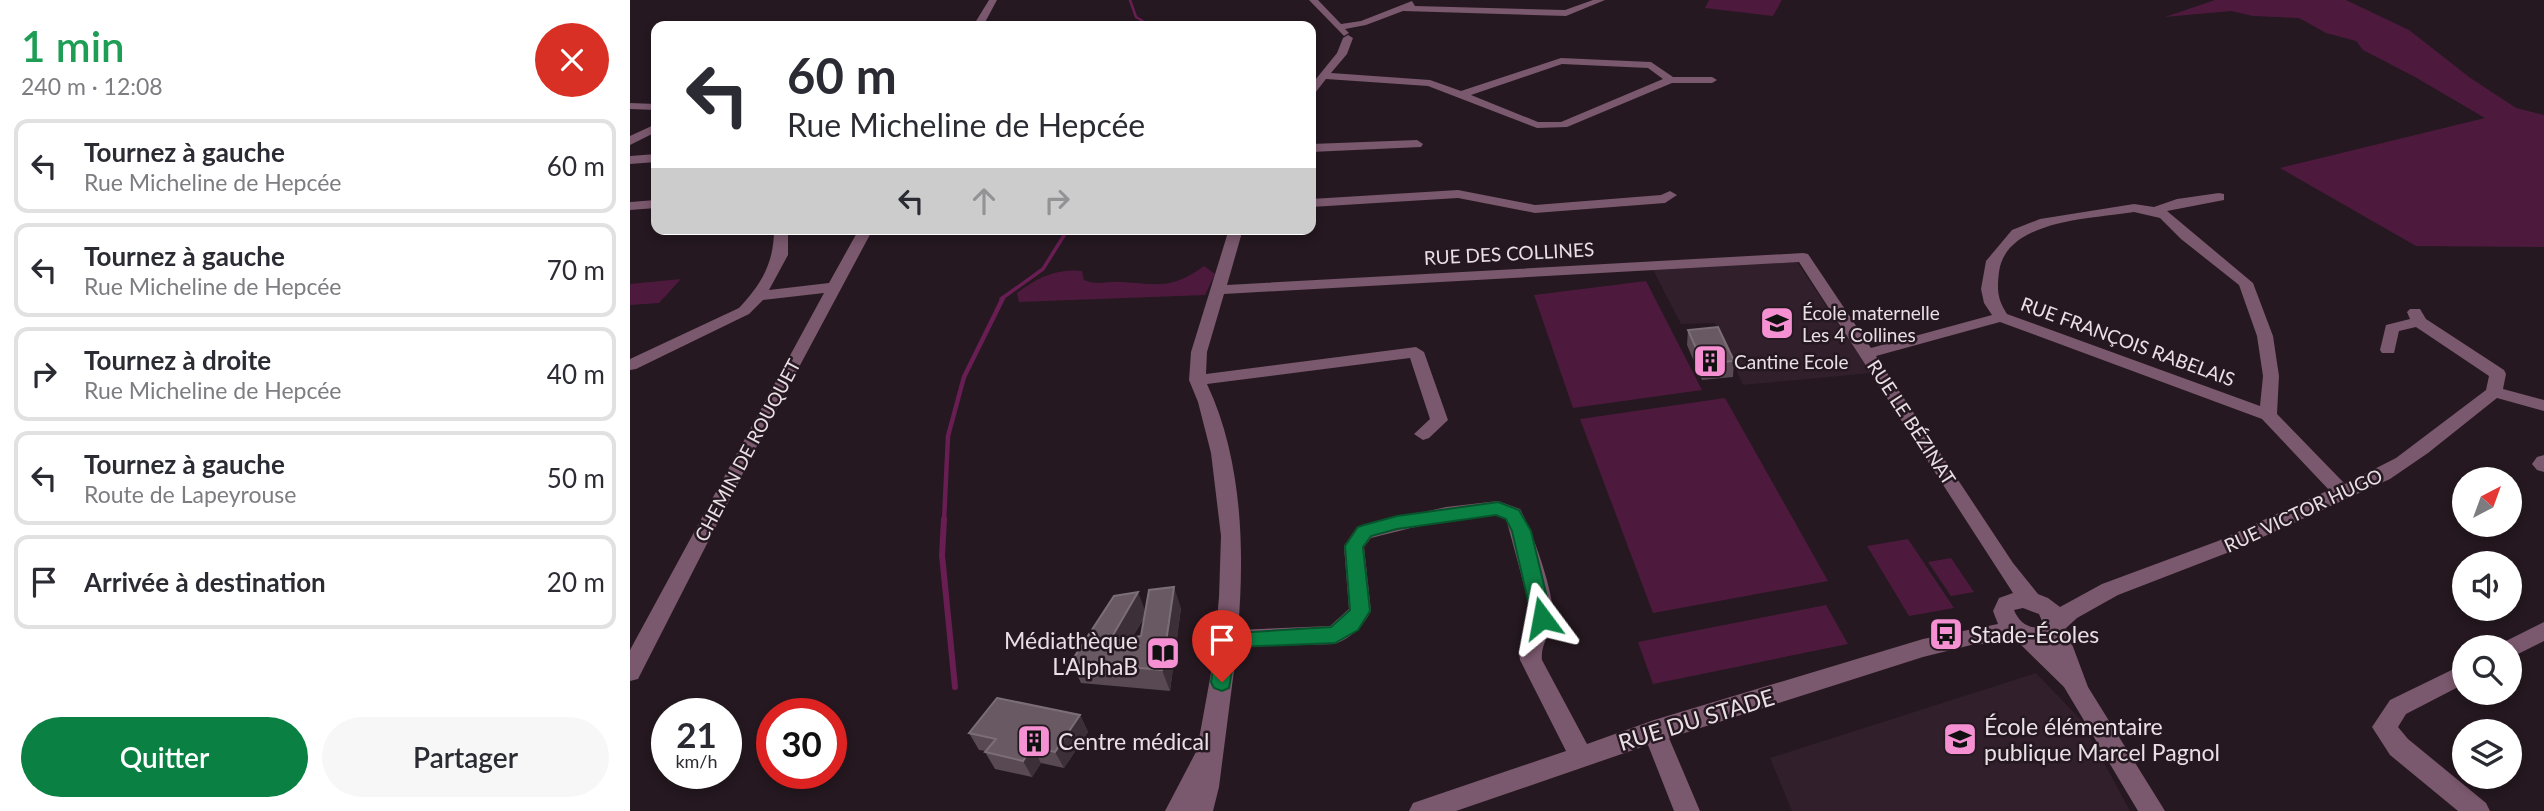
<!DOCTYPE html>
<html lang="fr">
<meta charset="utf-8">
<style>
:root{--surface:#fff;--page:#f7f7f7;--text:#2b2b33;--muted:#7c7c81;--line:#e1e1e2;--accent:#0b8043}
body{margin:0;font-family:Lato,sans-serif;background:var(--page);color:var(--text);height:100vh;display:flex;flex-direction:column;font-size:26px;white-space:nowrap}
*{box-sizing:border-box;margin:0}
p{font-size:23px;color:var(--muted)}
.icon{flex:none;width:38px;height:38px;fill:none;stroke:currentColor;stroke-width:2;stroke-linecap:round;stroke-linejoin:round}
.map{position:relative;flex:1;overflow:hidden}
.sheet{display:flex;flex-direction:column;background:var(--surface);width:630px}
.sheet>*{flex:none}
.banner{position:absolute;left:21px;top:21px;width:665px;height:214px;border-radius:14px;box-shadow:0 4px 10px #0003;background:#fff;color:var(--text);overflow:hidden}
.needle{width:46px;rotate:41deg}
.buttons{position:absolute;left:1822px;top:467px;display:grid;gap:14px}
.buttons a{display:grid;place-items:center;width:70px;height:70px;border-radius:50%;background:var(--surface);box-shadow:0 4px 10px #0003;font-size:35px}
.speed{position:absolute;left:21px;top:698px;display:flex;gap:14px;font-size:35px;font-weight:700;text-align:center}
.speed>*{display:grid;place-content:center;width:91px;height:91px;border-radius:50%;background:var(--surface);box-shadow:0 4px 10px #0003;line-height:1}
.speed small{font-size:18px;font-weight:400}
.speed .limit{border:10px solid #d22;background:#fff;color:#111}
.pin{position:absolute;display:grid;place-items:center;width:60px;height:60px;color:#fff;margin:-72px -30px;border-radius:50% 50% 50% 0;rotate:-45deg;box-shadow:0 0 7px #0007}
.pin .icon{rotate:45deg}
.me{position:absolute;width:77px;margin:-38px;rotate:347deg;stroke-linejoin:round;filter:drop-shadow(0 0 5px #0008)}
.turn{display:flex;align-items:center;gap:24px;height:147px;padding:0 21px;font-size:32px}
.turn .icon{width:91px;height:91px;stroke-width:2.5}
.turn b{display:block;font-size:49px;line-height:60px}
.lanes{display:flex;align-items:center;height:66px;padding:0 21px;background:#0003;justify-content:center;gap:35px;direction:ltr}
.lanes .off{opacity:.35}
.round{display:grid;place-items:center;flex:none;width:74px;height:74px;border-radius:37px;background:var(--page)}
.overview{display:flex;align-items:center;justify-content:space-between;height:119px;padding:0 21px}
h1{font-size:42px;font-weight:600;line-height:52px;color:#1e9e55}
.button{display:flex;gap:14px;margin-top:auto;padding:14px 21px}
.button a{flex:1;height:80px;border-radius:42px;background:var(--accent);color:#fff;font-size:28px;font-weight:600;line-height:80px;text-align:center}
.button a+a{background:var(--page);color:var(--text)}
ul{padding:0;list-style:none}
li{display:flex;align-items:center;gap:21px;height:94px;margin:0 14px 10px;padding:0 7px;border:4px solid var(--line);border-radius:14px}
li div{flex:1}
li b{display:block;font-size:26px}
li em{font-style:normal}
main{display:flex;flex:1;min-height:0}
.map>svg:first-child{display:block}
</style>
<main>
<section class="sheet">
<div class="overview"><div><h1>1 min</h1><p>240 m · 12:08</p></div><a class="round" style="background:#d93025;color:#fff"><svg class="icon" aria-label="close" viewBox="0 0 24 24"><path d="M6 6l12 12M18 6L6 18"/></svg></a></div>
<ul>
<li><svg class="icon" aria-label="left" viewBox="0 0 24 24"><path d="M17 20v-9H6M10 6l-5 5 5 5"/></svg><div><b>Tournez à gauche</b><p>Rue Micheline de Hepcée</p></div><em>60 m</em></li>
<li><svg class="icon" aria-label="left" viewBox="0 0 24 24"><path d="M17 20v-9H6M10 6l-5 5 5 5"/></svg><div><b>Tournez à gauche</b><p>Rue Micheline de Hepcée</p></div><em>70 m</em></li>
<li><svg class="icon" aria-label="right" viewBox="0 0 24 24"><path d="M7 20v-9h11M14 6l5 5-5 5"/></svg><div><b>Tournez à droite</b><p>Rue Micheline de Hepcée</p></div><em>40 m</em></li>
<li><svg class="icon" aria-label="left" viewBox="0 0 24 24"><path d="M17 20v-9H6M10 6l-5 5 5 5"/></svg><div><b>Tournez à gauche</b><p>Route de Lapeyrouse</p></div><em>50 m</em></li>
<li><svg class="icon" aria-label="arrive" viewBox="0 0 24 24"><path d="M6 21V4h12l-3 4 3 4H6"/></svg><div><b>Arrivée à destination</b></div><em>20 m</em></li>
</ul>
<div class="button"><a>Quitter</a><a>Partager</a></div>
</section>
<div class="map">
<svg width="1914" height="811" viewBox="0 0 1914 811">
<rect width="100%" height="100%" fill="#251820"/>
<path fill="#311f2b" d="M1167,262L1241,373L1113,385L1085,323L1051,324L1022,268Z
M1406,673L1451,720L1500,811H1162L1140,758Z"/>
<path fill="#4d1a3e" d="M1079,0H1152L1143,16L1075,8Z
M1585,0H1716L1779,30L1839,77L1886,108L1914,115V247L1786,246L1650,168L1855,118L1785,77L1733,50L1726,41L1696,33L1669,18L1623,16L1601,11L1535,17Z
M574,266L585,274L575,295L389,302L387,293C407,278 426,268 452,271L454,280C468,286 477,281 491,282C528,284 541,290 574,266Z
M51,279L29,303L0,305V284Z
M1016,281L1072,390L943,408L904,295Z
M1095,398L1198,581L1023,613L950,419Z
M1278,539L1324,608L1279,616L1237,546Z
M1321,558L1344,592L1321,596L1298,562Z
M1196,605L1218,644L1023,684L1008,642Z"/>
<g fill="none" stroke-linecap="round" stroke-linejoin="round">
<path stroke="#681e53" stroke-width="2.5" d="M500,0L506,17L521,26"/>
<path stroke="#681e53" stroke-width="3.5" d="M371,299L413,269L438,229"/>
<path stroke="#681e53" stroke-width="4.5" d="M314,521L318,436L334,377L373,298"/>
<path stroke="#681e53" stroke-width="6" d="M314,519L312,555L325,687"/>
<path fill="#7a586d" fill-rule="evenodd" d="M359,0H367L353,26H343Z
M679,0H688L711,24L731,21L782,1L785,6L935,10L963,0H975L936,16L773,11L736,25L715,29L719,33L714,36Z
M718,35L723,38L717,54L701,73L800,80L831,91L931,58L1021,62L1043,77H1082L1087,80L1082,83H1042L937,127L907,128L798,86L696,79L685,93L681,94V85L707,53L713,38ZM932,64L1018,68L1033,79L931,122H908L841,95Z
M0,103L26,104V110L0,109Z
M26,124V132L0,145V136Z
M787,140L793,144L791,147L681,152V144Z
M26,154V162L0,164V156Z
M828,190L905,205L1031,195L1040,191L1047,195L1035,203L905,213L828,198L681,207V199Z
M1589,193L1594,194V200L1537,211L1623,283L1643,336L1649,376L1647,414L1715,484L1766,458L1856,390L1859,376L1786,327L1769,331L1764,353H1752L1750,350L1756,325L1780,319L1777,312L1780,309H1790L1796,319L1874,370L1876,374L1873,389L1914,400V411L1867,398L1798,453L1760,479L1602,551L1488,595L1447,618L1436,628L1458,687L1535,811H1508L1434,687L1387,641L1341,645L1293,657L1039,738L1070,811H1044L1018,745L826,811H779L783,803L936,751L890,660C887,642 901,629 901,611L877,522L875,518C849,508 771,531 741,538L734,547L741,611C733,626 721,638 705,644L607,647L589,787L583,811H535L567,750L583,662L589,597L591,536L581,453L568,402L559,380L561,352L599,229H613L597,285L1173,253L1178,254L1241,348L1362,315L1354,303L1351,289L1356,261L1382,230L1410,219L1504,204L1524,207L1547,199ZM1504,212L1530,218L1551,239L1609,285L1627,336L1633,376L1630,406L1377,314C1367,299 1367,289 1369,272C1376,219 1463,219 1504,212ZM1169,262L1383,593L1369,598L1363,611L1368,624L1293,639L1024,720L957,744L912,660C910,643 922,634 923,618C925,595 902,530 890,509L868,501L816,507L727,527L714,546L719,609L700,626L608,630C615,549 612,458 577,384L780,358L800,419L784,434L793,440L799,438L818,420L794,352L786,347L576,374L577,352L594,294ZM1370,322L1632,419L1699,490L1588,541L1472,584L1430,607L1418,598L1408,594L1383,563L1246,356ZM1393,608L1409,614L1414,626C1401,631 1389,623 1384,610Z
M26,200V208L0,210V202Z
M144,229H158V255L139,290L199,283L229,229H243L131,438L8,679L0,681V650L194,293L133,300L119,314L6,369L0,370V359L109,308C132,283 144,263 144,229Z
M1914,455V472L1907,470L1902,464L1907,457Z
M1914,622V641L1880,658V648H1869L1872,643Z
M1834,664V684L1776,714L1768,727L1778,739L1856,803L1860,811H1828L1760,755L1742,727L1760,700Z"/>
</g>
<path fill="#584953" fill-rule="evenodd" d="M1058,330L1104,361L1103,377L1072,380L1057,345Z
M551,608L540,691L451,683L441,662L515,612ZM515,616L511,636L502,638Z
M450,715L458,732L434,768L411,763L402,777L365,769L355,752L356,751L349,750L339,733Z"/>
<path fill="#3d2f38" d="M544,587L551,608L540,691L532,670Z
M508,592L516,613L488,663L479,642Z
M450,715L458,732L434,768L425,752Z
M402,747L411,763L402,777L393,761Z"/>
<path fill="#685963" stroke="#7c6e77" stroke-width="2" d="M1088,327L1104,361L1073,364L1058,330Z
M544,587L532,670L441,662L484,596L508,592L479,642L511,636L519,590Z
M367,698L450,715L425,752L402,747L393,761L355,752L366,739L339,733Z"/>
<path fill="#0b8043" stroke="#07532c" stroke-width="2" d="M868,502L889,510L901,531L922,618L919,624L912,626L905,624L902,618L882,531L876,519L866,515L767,529L741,536L733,547L740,611L728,630L705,643L606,647L599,688L592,691L584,688L581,682L589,634L701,627L720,610L715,546L728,527L734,525L767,516Z"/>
<defs>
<g id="school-square" transform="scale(1.75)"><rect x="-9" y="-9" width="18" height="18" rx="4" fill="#f591d2" stroke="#251820"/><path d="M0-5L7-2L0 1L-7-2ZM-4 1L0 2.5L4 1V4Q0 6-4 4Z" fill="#111"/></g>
<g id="building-square" transform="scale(1.75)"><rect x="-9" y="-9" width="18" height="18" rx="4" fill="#f591d2" stroke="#251820"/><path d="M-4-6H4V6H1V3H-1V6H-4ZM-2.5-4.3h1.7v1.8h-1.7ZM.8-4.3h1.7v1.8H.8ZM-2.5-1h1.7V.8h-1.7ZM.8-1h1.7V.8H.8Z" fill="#111"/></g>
<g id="bus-square" transform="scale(1.75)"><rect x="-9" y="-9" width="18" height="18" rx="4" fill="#f591d2" stroke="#251820"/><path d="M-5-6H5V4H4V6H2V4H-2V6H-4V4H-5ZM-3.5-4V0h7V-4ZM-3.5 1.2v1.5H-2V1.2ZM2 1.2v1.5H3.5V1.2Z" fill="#111"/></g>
<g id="library-square" transform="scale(1.75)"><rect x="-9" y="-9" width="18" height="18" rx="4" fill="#f591d2" stroke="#251820"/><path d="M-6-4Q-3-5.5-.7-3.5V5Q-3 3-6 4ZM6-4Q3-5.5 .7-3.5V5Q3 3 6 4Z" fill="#111"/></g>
</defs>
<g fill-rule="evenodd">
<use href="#school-square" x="1147" y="323"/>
<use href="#building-square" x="1080" y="361"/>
<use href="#bus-square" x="1316" y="634"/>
<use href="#library-square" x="533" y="653"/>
<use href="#school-square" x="1330" y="739"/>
<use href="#building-square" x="404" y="741"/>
</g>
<g text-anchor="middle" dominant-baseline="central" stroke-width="5" stroke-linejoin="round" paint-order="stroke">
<g font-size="19" fill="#e9dfe5" stroke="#251820">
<text transform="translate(879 253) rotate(-3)">RUE DES COLLINES</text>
<text transform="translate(1498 341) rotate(20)">RUE FRANÇOIS RABELAIS</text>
<text transform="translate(1282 422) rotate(57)">RUE LE BÉZINAT</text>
<text transform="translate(117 450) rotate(-62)">CHEMIN DE ROUQUET</text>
<text transform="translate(1673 510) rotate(-25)">RUE VICTOR HUGO</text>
</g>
<g font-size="19" fill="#e9dfe5" stroke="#251820" text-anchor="start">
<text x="1172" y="312">École maternelle<tspan x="1172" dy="22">Les 4 Collines</tspan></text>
<text x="1104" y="361">Cantine Ecole</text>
</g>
<g font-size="23" fill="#e9dfe5" stroke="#251820" text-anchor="start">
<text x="1340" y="634">Stade-Écoles</text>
<text x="508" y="640" text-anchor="end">Médiathèque<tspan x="508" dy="26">L'AlphaB</tspan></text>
<text x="1354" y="726">École élémentaire<tspan x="1354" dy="26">publique Marcel Pagnol</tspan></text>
<text x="428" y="741">Centre médical</text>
</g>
<g font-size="23" fill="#e9dfe5" stroke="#251820">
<text transform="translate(1066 719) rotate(-17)">RUE DU STADE</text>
</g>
</g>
</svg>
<div class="buttons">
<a><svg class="needle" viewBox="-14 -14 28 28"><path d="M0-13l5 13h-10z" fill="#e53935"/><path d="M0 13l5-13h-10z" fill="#7c7c81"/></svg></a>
<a><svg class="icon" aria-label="sound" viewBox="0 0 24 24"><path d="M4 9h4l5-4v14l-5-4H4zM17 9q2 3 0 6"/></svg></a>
<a><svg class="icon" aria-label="search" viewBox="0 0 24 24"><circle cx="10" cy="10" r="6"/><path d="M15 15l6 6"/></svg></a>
<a><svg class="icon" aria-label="layers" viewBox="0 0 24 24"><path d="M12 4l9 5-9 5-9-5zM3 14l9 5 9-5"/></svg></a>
</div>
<div class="speed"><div>21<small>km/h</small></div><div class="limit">30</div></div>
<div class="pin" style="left:592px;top:682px;background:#d93025"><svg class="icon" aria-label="arrive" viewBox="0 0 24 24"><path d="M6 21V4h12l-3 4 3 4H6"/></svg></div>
<svg class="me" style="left:912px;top:618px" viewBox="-20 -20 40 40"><path d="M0-17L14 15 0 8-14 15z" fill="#0b8043" stroke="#fff" stroke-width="4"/></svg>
<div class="banner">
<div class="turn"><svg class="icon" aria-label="left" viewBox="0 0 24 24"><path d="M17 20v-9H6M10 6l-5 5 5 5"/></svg><div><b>60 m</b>Rue Micheline de Hepcée</div></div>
<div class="lanes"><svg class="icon" aria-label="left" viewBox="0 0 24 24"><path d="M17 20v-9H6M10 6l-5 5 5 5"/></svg><svg class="icon off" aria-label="ahead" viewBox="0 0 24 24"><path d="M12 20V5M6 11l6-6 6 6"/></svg><svg class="icon off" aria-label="right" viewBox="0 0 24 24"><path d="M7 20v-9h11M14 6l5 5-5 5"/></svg></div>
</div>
</div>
</main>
